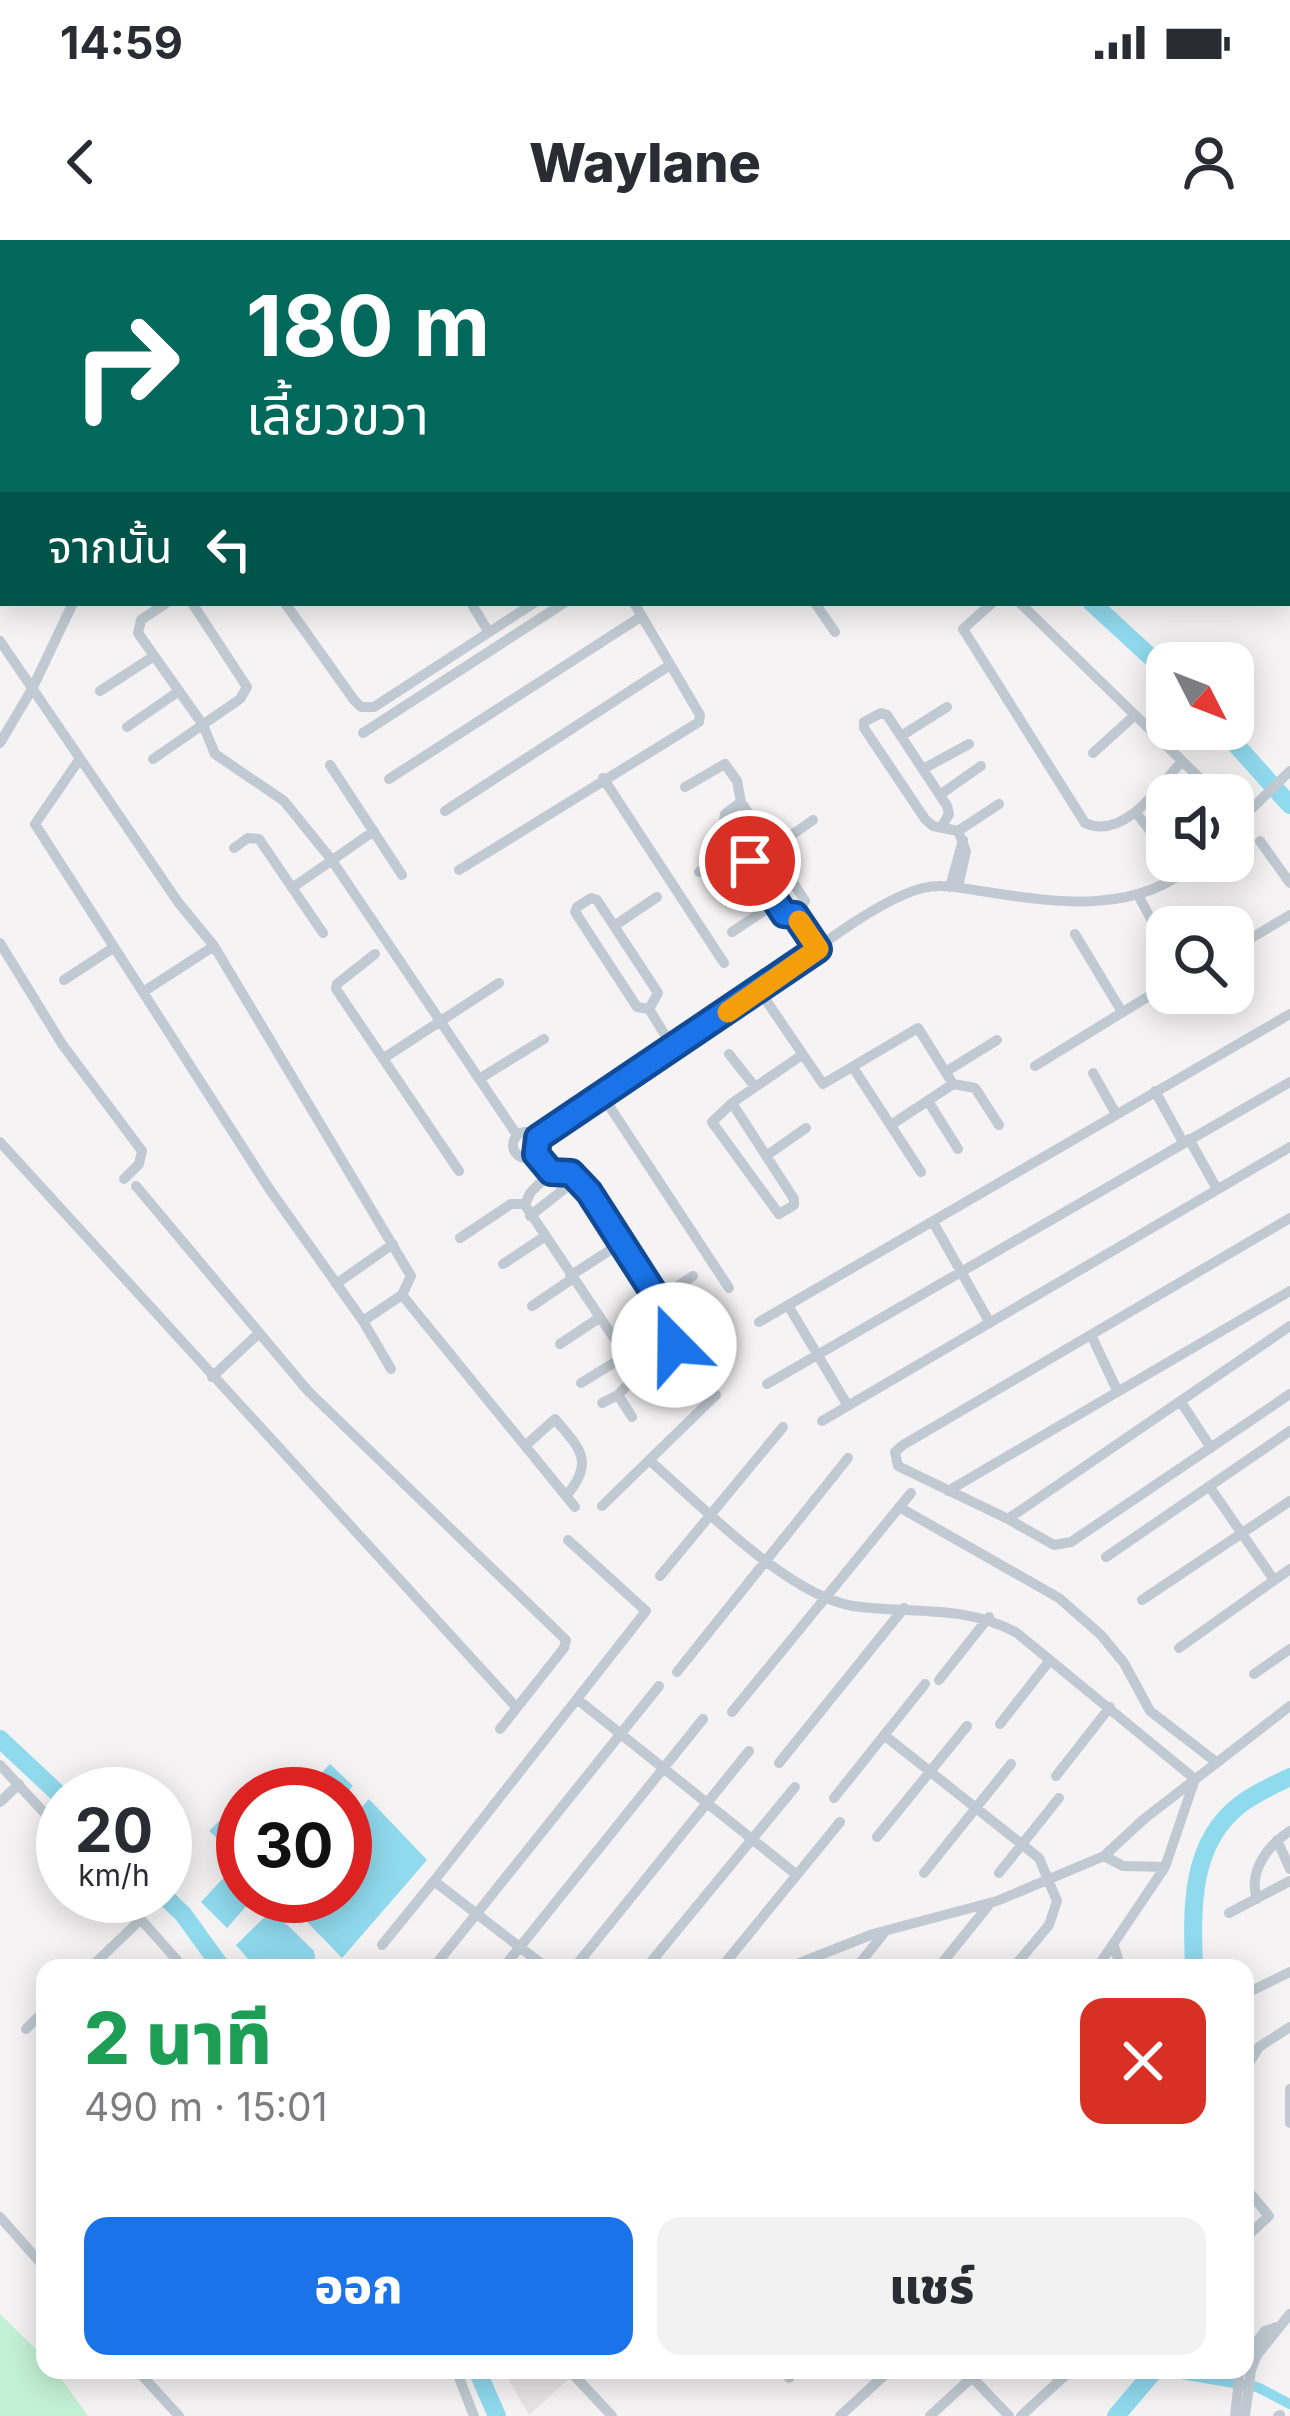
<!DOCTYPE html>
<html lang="th">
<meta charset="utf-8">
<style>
:root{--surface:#fff;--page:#f2f2f3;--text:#2b2b33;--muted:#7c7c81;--accent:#1a73e8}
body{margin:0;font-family:Inter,"Noto Sans Thai",sans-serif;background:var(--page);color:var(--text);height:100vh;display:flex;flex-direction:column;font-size:45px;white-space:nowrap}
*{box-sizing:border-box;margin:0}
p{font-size:39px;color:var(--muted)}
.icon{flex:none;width:66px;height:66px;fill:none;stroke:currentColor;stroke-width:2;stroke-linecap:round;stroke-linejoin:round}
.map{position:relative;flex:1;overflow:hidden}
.sheet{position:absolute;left:36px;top:1719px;width:1218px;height:420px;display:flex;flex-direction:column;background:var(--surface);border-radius:24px;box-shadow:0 6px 30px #0003}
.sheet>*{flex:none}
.banner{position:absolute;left:0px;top:0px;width:1290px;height:366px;box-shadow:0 6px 30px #0003;background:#00695c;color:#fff;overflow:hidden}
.needle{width:78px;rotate:132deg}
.buttons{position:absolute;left:1146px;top:402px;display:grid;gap:24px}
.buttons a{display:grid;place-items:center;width:108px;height:108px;border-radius:24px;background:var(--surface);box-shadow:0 6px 30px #0003;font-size:60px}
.speed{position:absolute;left:36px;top:1527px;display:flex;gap:24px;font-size:60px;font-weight:700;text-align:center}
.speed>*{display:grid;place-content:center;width:156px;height:156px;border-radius:50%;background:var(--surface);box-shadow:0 6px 30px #0003;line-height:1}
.speed small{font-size:30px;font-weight:400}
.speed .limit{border:18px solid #d22;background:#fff;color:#111}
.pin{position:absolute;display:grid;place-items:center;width:102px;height:102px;color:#fff;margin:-51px;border:6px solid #fff;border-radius:50%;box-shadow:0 3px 12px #0007}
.me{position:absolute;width:132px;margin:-66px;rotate:338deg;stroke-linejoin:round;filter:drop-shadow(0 0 9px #0008)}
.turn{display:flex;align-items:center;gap:42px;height:252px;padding:0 48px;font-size:54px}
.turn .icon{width:156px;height:156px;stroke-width:2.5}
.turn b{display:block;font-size:84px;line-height:102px}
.then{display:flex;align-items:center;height:114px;padding:0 48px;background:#0003;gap:24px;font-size:45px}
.round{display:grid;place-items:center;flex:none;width:126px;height:126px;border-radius:24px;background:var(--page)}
.overview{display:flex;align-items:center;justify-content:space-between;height:204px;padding:0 48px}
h1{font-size:72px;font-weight:800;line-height:90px;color:#1e9e55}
.primary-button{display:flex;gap:24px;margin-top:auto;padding:24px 48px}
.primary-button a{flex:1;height:138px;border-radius:24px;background:var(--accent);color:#fff;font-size:48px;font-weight:800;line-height:138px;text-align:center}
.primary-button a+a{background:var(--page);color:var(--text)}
.status{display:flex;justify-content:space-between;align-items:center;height:84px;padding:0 60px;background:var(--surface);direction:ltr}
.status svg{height:33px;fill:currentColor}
header{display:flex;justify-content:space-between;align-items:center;height:156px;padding:0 48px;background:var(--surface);font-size:54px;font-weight:800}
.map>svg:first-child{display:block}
</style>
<div class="status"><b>14:59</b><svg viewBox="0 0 49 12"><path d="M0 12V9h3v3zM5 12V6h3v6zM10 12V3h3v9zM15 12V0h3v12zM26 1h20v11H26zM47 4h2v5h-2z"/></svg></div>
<header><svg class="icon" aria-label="back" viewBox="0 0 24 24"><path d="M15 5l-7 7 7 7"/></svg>Waylane<svg class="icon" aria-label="person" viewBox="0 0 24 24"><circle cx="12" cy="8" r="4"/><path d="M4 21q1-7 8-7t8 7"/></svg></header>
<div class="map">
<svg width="1290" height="2176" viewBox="0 0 1290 2176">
<rect width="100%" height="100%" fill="#f5f3f3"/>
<path fill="#e6e4e5" d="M503,2130H579L529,2175Z"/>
<path fill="#c3f1d5" d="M0,2074L45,2118V2130H55L88,2176H0Z"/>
<path fill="#90daee" d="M330,1524L353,1546L345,1555L302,1554Z
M243,1557V1589L226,1606L209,1591Z
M369,1559L427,1620L342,1718L282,1656H345V1585Z
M243,1617V1656H255L227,1688L201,1662Z
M272,1670L314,1711L316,1724L312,1728H256L236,1705Z"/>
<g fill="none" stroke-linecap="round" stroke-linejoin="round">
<path stroke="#90daee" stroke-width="10" d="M1158,2130L1257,2147L1290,2164"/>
<path stroke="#90daee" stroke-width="18" d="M815,0L817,3
M1092,363L1167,432
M1222,489L1290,565
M0,1499L63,1558
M164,1656L183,1674L222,1728
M1194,1728C1192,1670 1189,1603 1241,1564C1255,1553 1274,1545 1290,1537
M477,2130L497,2176
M1116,2176L1155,2130"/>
<path stroke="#c1cad2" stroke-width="10" d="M335,0L337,3
M428,0L430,3
M558,0L560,3
M711,0L714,3
M411,3L415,0
M669,3L673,0
M699,3L703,0
M1287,42H1288
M0,136L2,125
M0,150L3,154
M166,363L141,380L138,393L203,485L215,514L284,561L331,619L517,895
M285,363L354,460L361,467H374L534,363
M471,363L488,391
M815,363L835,392
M992,363L963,389L1085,583C1124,601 1160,546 1182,521
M1020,363L1213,551
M0,401L178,662L214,706L411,1036L402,1055L363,1081
M100,451L154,416
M127,487L179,451
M363,493L564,363
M901,496L947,467
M0,503L32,449L73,363
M1093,513L1135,475
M153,519L240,459L247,447L192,363
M79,520L35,584L270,950L363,1081L391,1129
M330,525L402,635
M923,529L969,504
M603,538L724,723
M389,539L642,376
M685,547L725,524L737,541L741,562
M941,554L981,526
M741,562L805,661L795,675L785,674L724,581L725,574Z
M445,571L670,425
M1136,573L1167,612
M942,586L949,574L947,566L887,475L881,473L864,482V488L925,579L933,586L958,591
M1233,587L1290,531
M1260,601L1290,643
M234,608L248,598L259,599L323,693
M772,609L813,580
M459,630L699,482L700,475L634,363
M699,632L738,604
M950,647L963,600
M958,647L966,611L958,591L999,564
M292,648L374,591
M1138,655L1167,709
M591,658L597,660L658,753L649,769L637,767L575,672L577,667Z
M801,670L824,705
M795,675L818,709
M614,686L657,657
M732,692L777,662
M1075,694L1122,772
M0,703L62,804L142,911L139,924L124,939
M1233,709L1290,675
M375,714L337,744L336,749L459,931
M64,740L113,708
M759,750L823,844L918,788L953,844L891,885
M143,752L214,706
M649,769L673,808
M729,814L755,847
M384,818L499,743
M1035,826L1167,745
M854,829L921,932
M947,831L997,800
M1093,833L1116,874
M479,839L544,799
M953,844L975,848L999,885
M1155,851L1183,902
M602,855L729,1048
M928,861L958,909
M732,863L712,882L779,974L794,965V959L732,863L802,815
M513 905a13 13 0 1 1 26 0a13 13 0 1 1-26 0Z
M538,898C612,848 686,800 760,750C802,720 875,660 923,648C944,643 966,649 987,652C1058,663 1140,675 1197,621
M1189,899L1217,949
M0,902L516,1467
M536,914L551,932L565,931L578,938L675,1086L674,1105L638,1134L525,965L530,953L551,932
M766,916L806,888
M136,946L308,1151L566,1400L564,1408L500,1489
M530,976L578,938
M1290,978L903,1205L895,1212L898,1226L1008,1279L1290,1086
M933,982L990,1083
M460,998L511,964H525
M503,1024L544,997
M570,1036L621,1003
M336,1044L393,1004
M402,1055L575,1267
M658,1059L693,1036
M532,1066L572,1039
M789,1067L848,1166
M759,1082L1290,774
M1091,1095L1117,1150
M676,1099L695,1096L715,1084
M560,1104L599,1078
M212,1137L257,1095
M581,1143L625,1116
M767,1144L1290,842
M618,1155L632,1177
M1181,1162L1211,1208
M602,1163L618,1155L638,1134
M822,1181L1290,907
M525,1206L555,1179C579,1208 596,1221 566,1256
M649,1220C699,1263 788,1356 853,1366C910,1374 965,1364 1017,1393L1195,1539
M1209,1246L1274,1340
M948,1251L1290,1051
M602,1266L716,1155
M899,1267L1059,1358L1101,1395L1124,1423L1150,1471L1216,1522
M1008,1279L1054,1305L1071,1302L1290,1154
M1106,1317L1290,1191
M660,1336L783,1187
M1142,1360L1290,1261
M1179,1408L1290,1329
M677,1432L848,1218
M1254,1434L1290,1409
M939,1440L989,1377
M577,1459L797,1635
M732,1472L911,1253
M1000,1484L1050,1420
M884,1495L1039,1618L1057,1661L1049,1685L1013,1728
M779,1523L904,1368
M0,1525L63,1593
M1056,1536L1110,1467
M834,1558L925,1444
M0,1562L19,1544
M877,1597L967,1486
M1277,1600L1290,1629
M1165,1627L1123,1626L1104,1616L1144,1579L1290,1466
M924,1633L1011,1524
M999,1633L1059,1558
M120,1656L184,1728
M1257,1659C1248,1632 1267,1606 1290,1591
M1229,1673L1290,1641
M382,1705L434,1641
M1114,1706L1121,1728
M90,1728L140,1680
M433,1728L659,1446
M503,1728L703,1479
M547,1728L434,1641L646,1371L568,1300
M574,1728L749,1511
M646,1728L795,1547
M721,1728L840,1582
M787,1728L873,1694L997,1661L1104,1616
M856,1728L884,1693
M938,1728L988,1666
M1097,1728L1165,1627L1194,1542
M1245,1754L1290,1732
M26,1789L45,1770
M1245,1830L1259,1807L1290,1787
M1290,1849V1883
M1245,1947L1269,1976L1245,1998
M0,1977L45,2028
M1245,2117L1265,2091L1277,2087
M137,2130L179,2176
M456,2130L474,2176
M569,2130L612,2176
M965,2130L1009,2176
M789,2138L797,2130
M840,2176L890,2130
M930,2176L980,2130
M1021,2176L1071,2130
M1235,2176L1240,2130
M1245,2176L1251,2130L1257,2115L1290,2074
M1278,2176L1280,2175"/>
<path stroke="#c1cbd6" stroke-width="15" d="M1100,0L1103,3
M1287,181L1290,184"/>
</g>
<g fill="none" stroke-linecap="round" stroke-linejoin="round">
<g stroke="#114b97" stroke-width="30">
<path id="route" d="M674,1105L675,1086L589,952L571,933L551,932L536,914L538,898L818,709L795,675L784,674L750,621"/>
</g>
<use href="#route" stroke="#1a73e8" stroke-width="21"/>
<path stroke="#f59e0b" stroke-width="21" d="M728,772L818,709L799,681"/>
</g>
</svg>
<div class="buttons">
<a><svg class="needle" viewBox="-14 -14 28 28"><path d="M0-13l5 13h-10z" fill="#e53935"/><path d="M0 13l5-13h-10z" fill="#7c7c81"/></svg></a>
<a><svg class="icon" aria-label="sound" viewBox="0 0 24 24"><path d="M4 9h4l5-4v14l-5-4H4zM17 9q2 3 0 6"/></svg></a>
<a><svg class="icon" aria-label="search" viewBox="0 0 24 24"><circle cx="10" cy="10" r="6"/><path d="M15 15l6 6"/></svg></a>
</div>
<div class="speed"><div>20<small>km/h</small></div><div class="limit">30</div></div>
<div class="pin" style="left:750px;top:621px;background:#d93025"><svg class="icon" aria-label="arrive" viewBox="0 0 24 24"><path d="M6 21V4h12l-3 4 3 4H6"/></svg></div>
<svg class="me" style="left:674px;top:1105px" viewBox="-20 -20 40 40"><circle r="19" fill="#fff"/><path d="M0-13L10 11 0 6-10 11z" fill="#1a73e8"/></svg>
<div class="banner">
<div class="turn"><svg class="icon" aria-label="right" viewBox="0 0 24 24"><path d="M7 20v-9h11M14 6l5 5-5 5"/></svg><div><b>180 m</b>เลี้ยวขวา</div></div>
<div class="then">จากนั้น<svg class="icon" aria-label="left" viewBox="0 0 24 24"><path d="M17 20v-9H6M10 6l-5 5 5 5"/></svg></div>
</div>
<section class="sheet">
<div class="overview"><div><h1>2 นาที</h1><p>490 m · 15:01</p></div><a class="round" style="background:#d93025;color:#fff"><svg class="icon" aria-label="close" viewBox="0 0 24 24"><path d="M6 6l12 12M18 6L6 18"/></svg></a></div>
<div class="primary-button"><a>ออก</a><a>แชร์</a></div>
</section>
</div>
